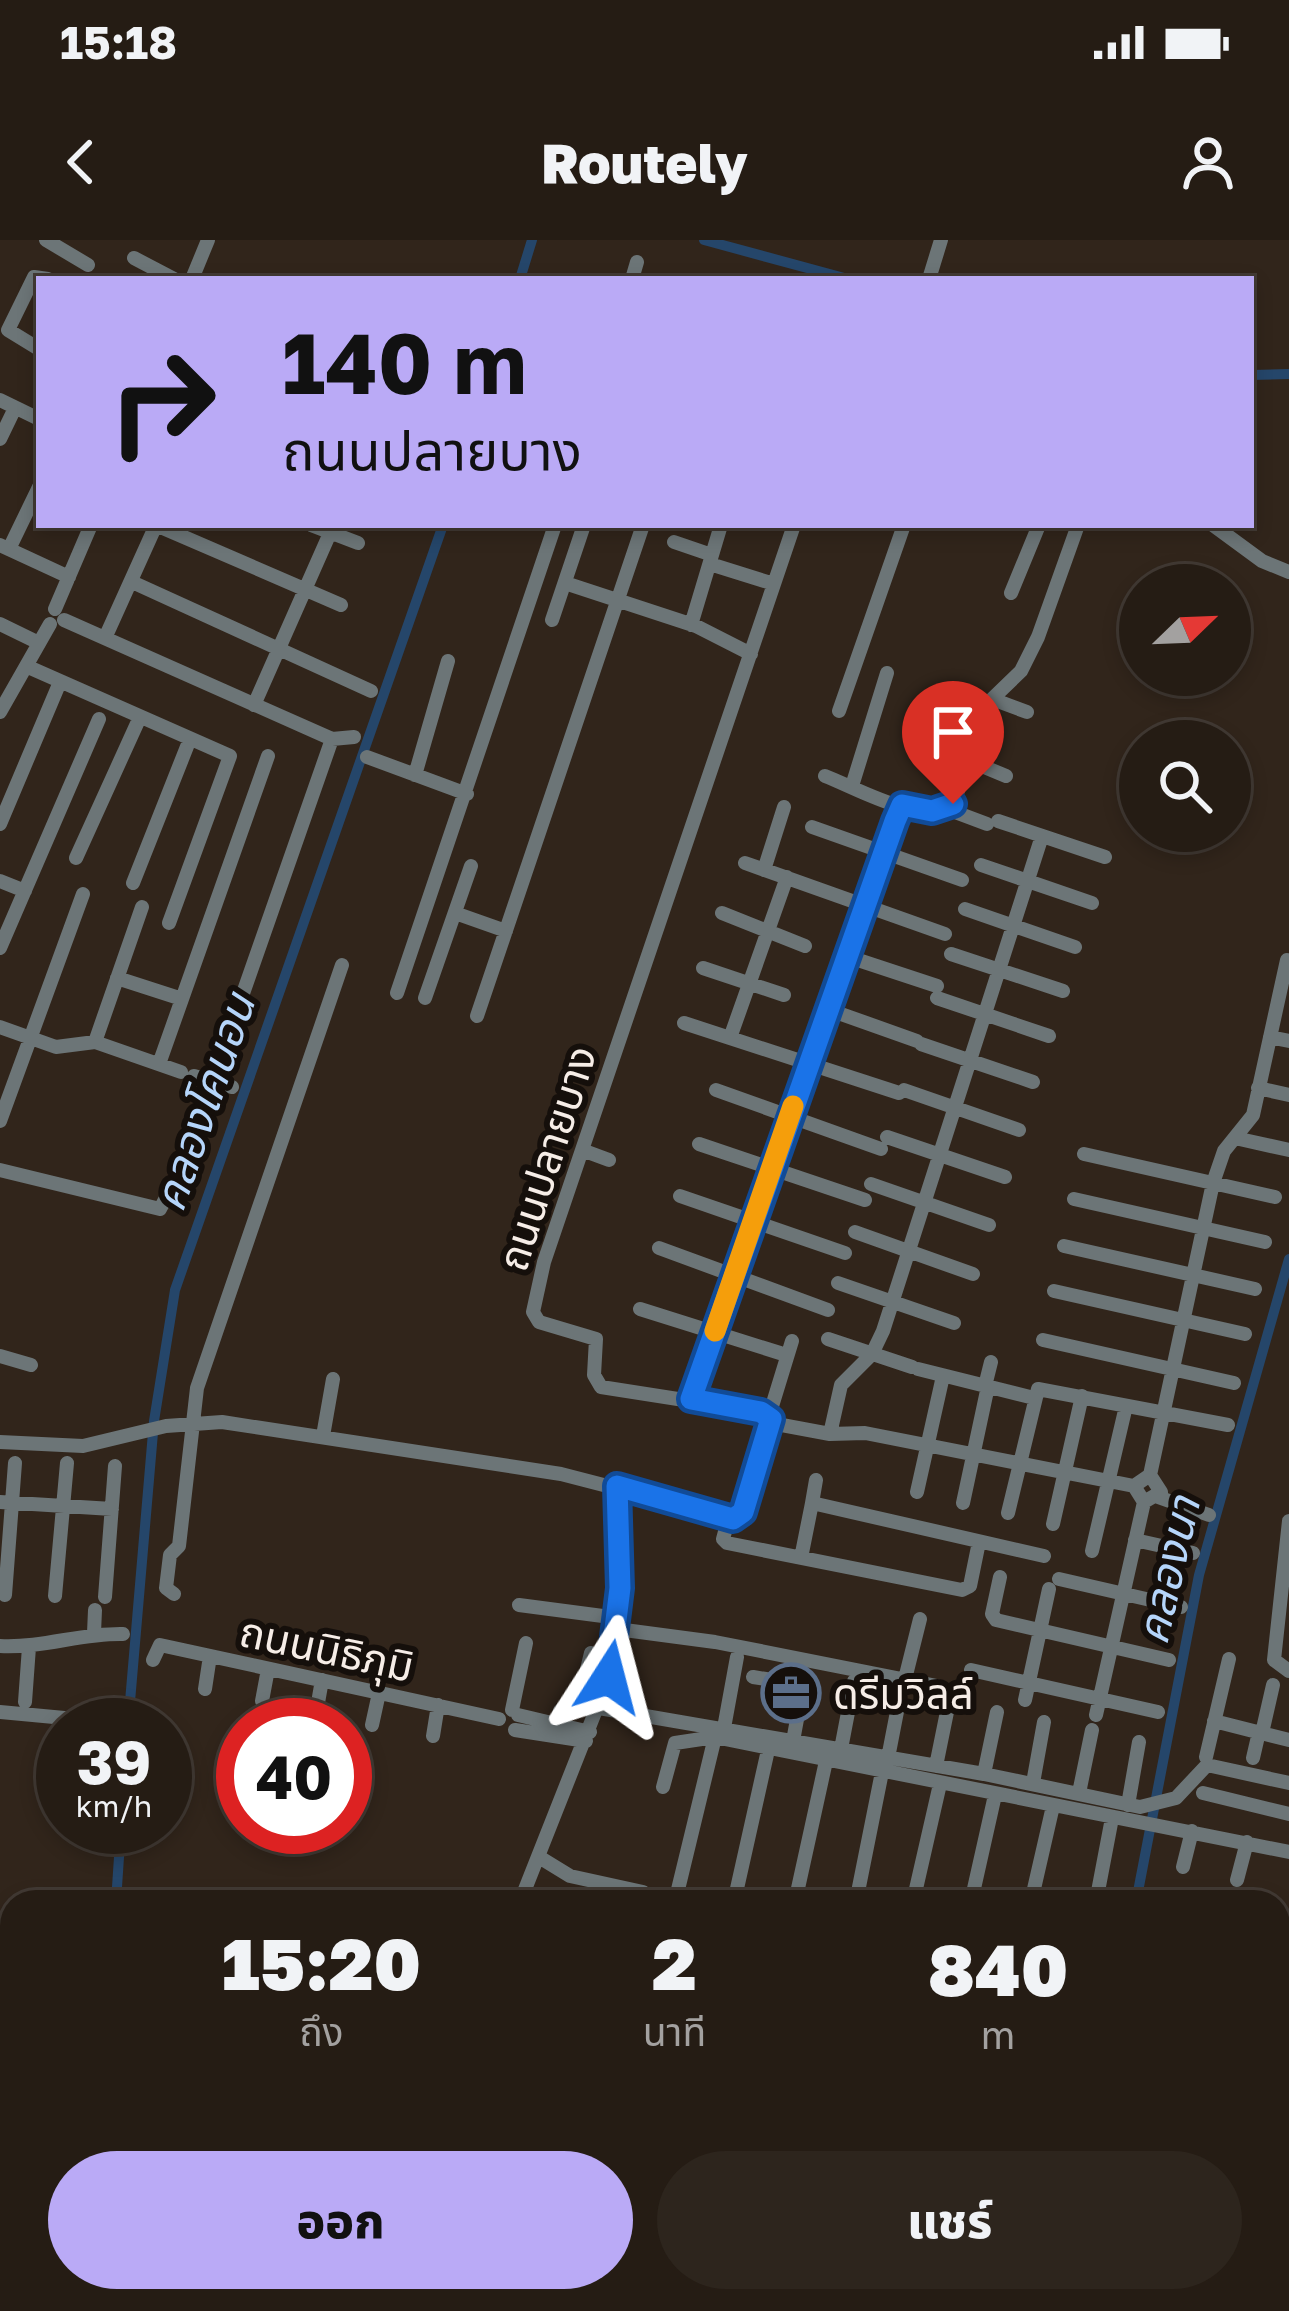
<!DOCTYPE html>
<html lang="th">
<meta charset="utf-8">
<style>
:root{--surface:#251c14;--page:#2d251d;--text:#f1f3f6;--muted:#a3a1a0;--line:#423a34;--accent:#baaaf6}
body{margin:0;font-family:"Golos Text","Noto Sans Thai",sans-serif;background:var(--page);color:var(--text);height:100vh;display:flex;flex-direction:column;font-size:45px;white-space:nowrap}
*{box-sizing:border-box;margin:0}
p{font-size:39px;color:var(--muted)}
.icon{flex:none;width:66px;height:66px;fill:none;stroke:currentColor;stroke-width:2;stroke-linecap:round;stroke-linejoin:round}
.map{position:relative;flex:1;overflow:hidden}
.side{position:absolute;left:0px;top:1650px;width:1290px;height:423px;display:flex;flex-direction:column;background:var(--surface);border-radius:36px 36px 0 0;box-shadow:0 6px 18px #0003,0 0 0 3px var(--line)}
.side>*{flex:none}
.guide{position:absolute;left:36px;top:36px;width:1218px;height:252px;border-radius:0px;box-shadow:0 6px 18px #0003,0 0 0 3px var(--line);background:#baaaf6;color:#111;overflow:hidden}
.needle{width:78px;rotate:67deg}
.controls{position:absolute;left:1119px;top:324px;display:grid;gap:24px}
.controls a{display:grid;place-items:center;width:132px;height:132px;border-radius:50%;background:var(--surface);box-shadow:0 6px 18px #0003,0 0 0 3px var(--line);font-size:60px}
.speed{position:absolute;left:36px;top:1458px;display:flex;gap:24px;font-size:60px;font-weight:700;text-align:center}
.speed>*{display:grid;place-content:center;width:156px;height:156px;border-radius:50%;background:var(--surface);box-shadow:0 6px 18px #0003,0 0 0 3px var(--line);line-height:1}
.speed small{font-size:30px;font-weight:400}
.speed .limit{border:18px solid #d22;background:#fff;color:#111}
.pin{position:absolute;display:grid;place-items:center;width:102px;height:102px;color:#fff;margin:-123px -51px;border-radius:50% 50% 50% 0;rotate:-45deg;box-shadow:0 0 12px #0007}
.pin .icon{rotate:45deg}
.me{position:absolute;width:132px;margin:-66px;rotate:9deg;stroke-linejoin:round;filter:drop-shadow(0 0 9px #0008)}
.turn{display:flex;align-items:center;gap:42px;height:252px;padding:0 48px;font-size:54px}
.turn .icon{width:156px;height:156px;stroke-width:2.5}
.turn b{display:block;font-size:84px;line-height:102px}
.eta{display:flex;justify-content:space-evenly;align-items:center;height:204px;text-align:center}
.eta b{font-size:72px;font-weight:800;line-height:84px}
.button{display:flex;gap:24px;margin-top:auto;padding:24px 48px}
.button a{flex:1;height:138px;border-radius:72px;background:var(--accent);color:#111;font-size:48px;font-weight:800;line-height:138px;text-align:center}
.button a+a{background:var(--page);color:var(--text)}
.status{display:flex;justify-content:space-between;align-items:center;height:84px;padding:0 60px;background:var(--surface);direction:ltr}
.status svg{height:33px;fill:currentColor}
header{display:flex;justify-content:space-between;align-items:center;height:156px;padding:0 48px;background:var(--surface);font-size:54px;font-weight:800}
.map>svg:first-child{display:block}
</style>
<div class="status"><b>15:18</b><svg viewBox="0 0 49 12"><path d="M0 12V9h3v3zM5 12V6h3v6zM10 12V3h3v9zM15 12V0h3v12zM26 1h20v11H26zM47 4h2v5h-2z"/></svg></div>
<header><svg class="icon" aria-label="back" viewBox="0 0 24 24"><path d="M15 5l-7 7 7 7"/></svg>Routely<svg class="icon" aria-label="person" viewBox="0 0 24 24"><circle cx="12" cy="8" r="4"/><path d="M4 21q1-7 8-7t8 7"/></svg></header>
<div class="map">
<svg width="1289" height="2071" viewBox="0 0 1289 2071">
<rect width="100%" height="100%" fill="#31251b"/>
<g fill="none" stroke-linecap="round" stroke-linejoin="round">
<path stroke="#25466a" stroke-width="10" d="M704,0L848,39
M520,39L532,0
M1251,135L1289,134
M128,1485L154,1181L175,1050L443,285
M116,1662L121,1587
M1136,1662L1199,1335L1289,1019
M79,2071L80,2061
M1052,2071L1054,2061"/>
<path stroke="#6c7577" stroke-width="14" d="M46,0L88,25
M134,18L174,39
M192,39L208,0
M632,39L637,22
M929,39L941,0
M39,109L8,90L34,37L48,39
M0,160L39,179
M0,199L15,168
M156,285L341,365
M311,285L358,303
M1213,285L1262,321L1289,332
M674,302L712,315
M0,305L69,337
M9,309L39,247
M710,324L774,344
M132,342L371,451
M565,343L696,386L751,414
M1011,353L1039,285
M55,369L91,285
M64,380L332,499L354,497
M552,380L584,285
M0,384L39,403
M691,385L721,285
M105,398L156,285
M26,426L230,516L169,683
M992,459L1027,472
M254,465L330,293
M839,471L904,285
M0,472L50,384
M367,517L467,554
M970,521L1006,536
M415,535L448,421
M825,536C859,549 920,586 953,564L992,459L1021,431L1038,397L1078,285
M852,546L887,433
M947,569L987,584
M998,581L1105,617
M0,584L60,442
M812,587L962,640
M76,618L140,477
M745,623L945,694
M981,625L1092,663
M764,630L784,567
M0,641L25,651
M133,643L190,499
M965,669L1075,707
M455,673L506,691
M722,673L805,706
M0,708L99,479
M951,714L1063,751
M846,716L937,746
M703,728L784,755
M117,738L182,759
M397,753L555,285
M425,758L471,626
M937,758L1049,796
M827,769L917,801
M477,776L643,285
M684,783L899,853
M0,787L56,807L95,802L181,832
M1270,797L1289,801
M730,798L787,637
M95,802L142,667
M921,804L1033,842
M159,824L268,516
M194,836L232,847
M212,842L332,499
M1258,848L1289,855
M716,850L881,909
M904,850L1019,890
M0,881L83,654
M887,897L1005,937
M1235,898L1289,910
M699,904L865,960
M582,910L609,920
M1084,914L1275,957
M0,930L160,969L175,941
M871,944L989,985
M680,956L845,1013
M1074,959L1265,1002
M855,992L973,1034
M1064,1006L1255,1049
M659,1008L828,1070
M838,1043L954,1083
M1054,1051L1245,1094
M640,1069L780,1113
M828,1099L912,1127
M1043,1100L1234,1143
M0,1116L31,1125
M918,1129L1034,1158
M985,1146L991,1122
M691,1159L902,565
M769,1176L792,1101
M771,1183L761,1172L601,1147L594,1135L596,1099L539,1082L533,1072L544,1022L794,285
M771,1183L830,1194L865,1193L1134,1246
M830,1194L841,1145L872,1114L883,1091L1042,596
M323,1196L333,1139
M0,1202L83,1206L166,1186L222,1182L561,1234L735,1279L743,1272L771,1183
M1150,1235L1213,943L1224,911L1253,875L1287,720
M917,1252L943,1136
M1158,1257L1209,1275
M0,1262L112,1269
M812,1263L816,1240
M963,1263L988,1146
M1008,1273L1038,1149L1228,1185
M729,1277L723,1299L727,1303L962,1350L970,1346L979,1302
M1289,1281L1274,1420L1289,1431
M1053,1284L1082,1156
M1135,1300L1193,1313
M1092,1311L1126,1166
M801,1318L812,1263L1044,1316
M1000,1337L992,1374L996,1380L1169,1420
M1059,1339L1181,1367
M174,1354L166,1348L170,1315L179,1306L197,1148L342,725
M5,1355L15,1223
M55,1356L67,1223
M105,1357L115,1226
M519,1365L618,1378
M617,1389L715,1402L937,1446
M94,1393L95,1370
M0,1406C44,1408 81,1393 123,1394
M153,1420L160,1405L499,1479
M971,1430L1158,1472
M753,1437L804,1445
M905,1439L920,1379
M205,1449L210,1416
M1025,1460L1049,1349
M262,1461L268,1429
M25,1462L29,1407
M599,1468L984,1534L1140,1567L1176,1558L1207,1525L1289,1543
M512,1470L526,1403
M0,1472L118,1483
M316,1474L322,1440
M518,1475L590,1492
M1096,1475L1144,1262L1161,1252L1150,1235L1134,1246L1144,1262
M1214,1481L1289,1500
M372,1485L379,1453
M724,1488L737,1417
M515,1490L586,1501
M1262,1493L1273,1445
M551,1495L560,1471L583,1446L591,1413
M433,1496L438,1465
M793,1501L805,1436
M841,1509L854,1441
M1206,1517L1229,1419
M888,1518L901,1451
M1253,1518L1259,1492
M936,1526L949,1462
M984,1534L997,1472
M1033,1543L1044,1482
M663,1547L675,1503L715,1497L1289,1612
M1079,1553L1092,1490
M1203,1553L1289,1574
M1128,1565L1139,1502
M539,1617L570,1636L643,1652
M1183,1627L1192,1591
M1237,1640L1247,1602
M520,1662L609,1437L620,1348L617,1246
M675,1662L715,1497
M734,1662L768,1510
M795,1662L826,1521
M856,1662L882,1532
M913,1662L940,1544
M971,1662L995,1555
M1031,1662L1053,1566
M1096,1662L1112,1578
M0,1684L12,1685
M1278,1840L1289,1843
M1281,1946L1289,1920
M1278,2019L1289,2022
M464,2061L521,2071
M667,2064V2061
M404,2071L406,2061
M452,2071L454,2061
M722,2071L724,2061
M779,2071L782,2061
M838,2071L840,2061
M897,2071L899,2061
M954,2071L956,2061
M1011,2071L1013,2061
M1134,2071L1137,2061"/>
</g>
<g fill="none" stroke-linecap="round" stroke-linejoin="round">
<g stroke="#114b97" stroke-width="30">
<path id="route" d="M609,1437L620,1348L617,1246L733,1279L743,1272L771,1179L761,1172L691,1159L895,581L902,565L932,571L953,564"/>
</g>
<use href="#route" stroke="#1a73e8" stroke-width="21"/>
<path stroke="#f59e0b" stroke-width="21" d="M715,1091L793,866"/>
</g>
<defs>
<g id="office-ring" transform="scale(3)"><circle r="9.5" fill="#150f0b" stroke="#5c6f8a" stroke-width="1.5"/><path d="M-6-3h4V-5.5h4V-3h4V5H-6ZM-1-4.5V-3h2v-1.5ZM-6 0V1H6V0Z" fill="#5c6f8a"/></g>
</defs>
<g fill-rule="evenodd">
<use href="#office-ring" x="791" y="1453"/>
</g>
<g text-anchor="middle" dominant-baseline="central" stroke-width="12" stroke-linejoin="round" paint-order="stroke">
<g font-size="42" fill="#f6ede7" stroke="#150f0b">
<text transform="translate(546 918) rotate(-72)">ถนนปลายบาง</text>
<text transform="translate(327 1408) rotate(12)">ถนนนิธิภุมิ</text>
</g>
<g font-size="42" fill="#f6ede7" stroke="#150f0b" text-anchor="start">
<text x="833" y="1453">ดรีมวิลล์</text>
</g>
<g font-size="45" font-style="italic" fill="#b5d5fa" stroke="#150f0b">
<text transform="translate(203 862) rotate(-71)">คลองโคนอน</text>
<text transform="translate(1167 1330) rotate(-77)">คลองนา</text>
</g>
</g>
</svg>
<div class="controls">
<a><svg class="needle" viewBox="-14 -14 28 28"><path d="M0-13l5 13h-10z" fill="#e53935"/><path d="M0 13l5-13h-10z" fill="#a3a1a0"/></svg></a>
<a><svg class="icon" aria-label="search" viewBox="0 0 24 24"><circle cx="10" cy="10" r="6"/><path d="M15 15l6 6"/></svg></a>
</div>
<div class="speed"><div>39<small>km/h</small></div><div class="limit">40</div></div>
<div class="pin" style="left:953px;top:564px;background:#d93025"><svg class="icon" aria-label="arrive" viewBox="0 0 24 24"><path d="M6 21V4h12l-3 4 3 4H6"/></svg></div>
<svg class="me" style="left:609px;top:1437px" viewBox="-20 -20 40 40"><path d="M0-17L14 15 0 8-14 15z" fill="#1a73e8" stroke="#fff" stroke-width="4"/></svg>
<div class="guide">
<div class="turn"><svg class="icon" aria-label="right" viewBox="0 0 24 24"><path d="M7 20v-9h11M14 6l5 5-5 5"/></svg><div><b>140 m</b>ถนนปลายบาง</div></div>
</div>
<section class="side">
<div class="eta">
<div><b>15:20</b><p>ถึง</p></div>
<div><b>2</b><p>นาที</p></div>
<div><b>840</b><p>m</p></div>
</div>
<div class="button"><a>ออก</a><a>แชร์</a></div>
</section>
</div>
